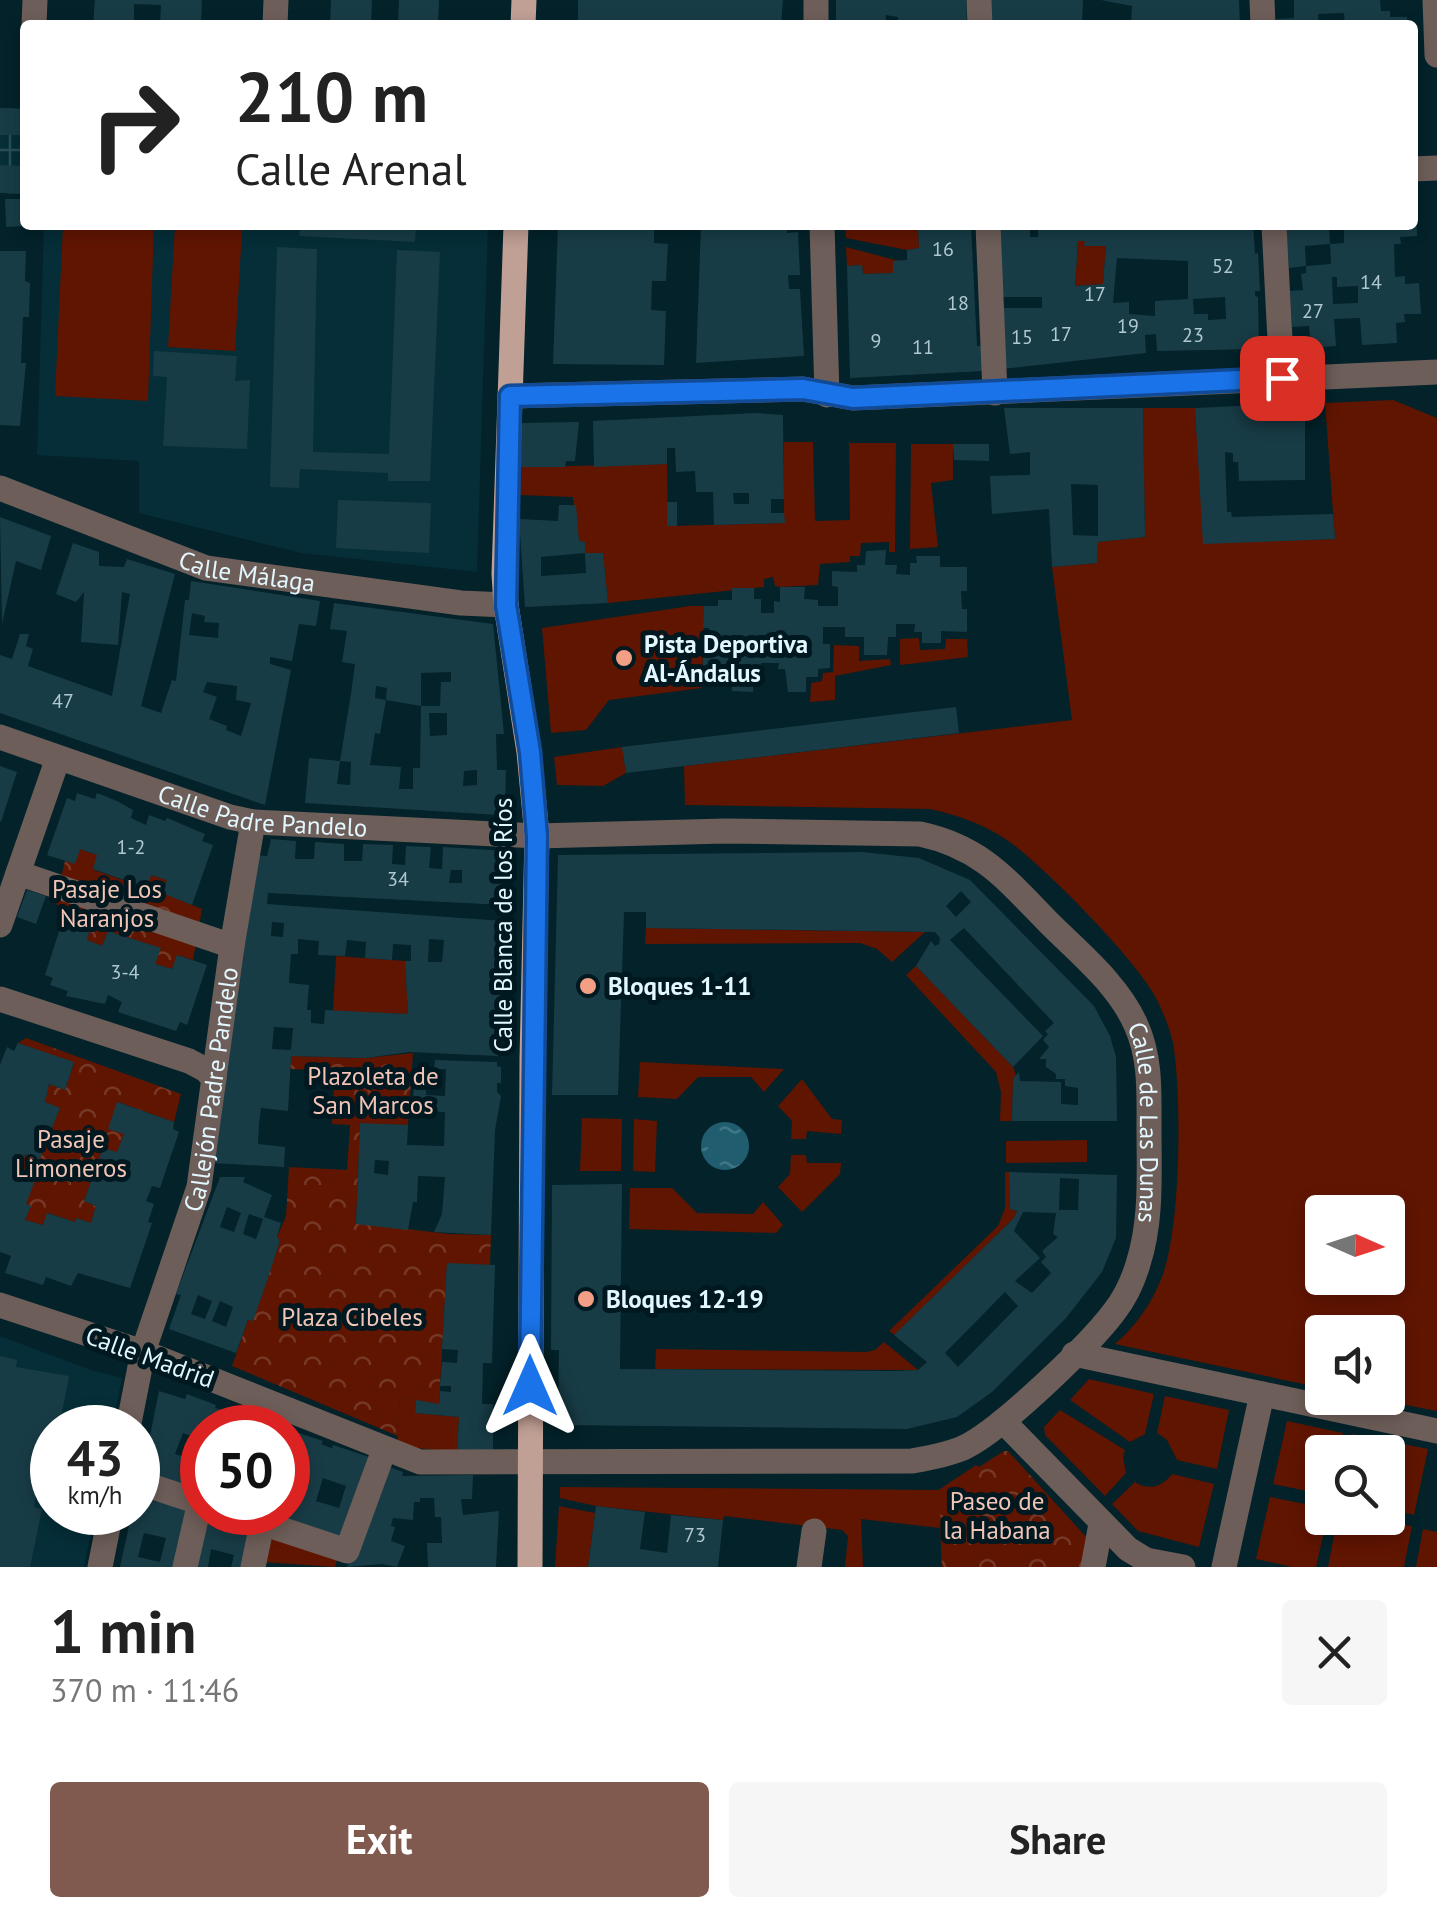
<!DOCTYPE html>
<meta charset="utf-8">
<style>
:root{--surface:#fff;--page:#f6f6f6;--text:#222;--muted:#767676;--accent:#805a4f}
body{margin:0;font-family:"PT Sans",sans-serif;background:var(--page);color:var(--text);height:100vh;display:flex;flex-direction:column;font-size:38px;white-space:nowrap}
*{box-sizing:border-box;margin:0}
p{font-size:32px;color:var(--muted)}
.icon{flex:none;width:55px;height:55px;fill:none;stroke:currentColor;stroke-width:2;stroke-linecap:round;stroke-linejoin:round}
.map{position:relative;height:1567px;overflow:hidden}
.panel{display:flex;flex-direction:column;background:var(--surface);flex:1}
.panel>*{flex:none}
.top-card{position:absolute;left:20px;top:20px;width:1398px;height:210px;border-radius:10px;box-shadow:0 5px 15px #0003;background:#fff;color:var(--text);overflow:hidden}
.needle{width:65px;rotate:93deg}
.buttons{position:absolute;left:1305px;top:1195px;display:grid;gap:20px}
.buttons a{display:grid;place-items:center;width:100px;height:100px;border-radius:10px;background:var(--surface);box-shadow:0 5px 15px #0003;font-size:50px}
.speed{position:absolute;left:30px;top:1405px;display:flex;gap:20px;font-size:50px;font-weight:700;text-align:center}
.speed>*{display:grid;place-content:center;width:130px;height:130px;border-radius:50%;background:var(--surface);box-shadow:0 5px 15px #0003;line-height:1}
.speed small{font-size:25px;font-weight:400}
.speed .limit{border:15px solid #d22;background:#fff;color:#111}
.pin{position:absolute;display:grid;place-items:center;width:85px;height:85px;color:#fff;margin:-42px;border-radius:20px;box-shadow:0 5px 15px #0006}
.me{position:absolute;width:110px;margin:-55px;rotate:0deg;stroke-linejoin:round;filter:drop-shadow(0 0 8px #0008)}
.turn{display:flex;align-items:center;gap:35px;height:210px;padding:0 50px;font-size:45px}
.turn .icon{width:130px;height:130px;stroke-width:2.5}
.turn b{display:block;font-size:70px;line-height:85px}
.round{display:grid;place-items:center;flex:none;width:105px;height:105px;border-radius:10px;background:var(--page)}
.summary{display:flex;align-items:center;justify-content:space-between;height:170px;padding:0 50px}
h1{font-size:60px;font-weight:600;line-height:75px}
.action{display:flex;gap:20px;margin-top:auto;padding:20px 50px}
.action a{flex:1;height:115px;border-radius:10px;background:var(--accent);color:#fff;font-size:40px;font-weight:600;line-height:115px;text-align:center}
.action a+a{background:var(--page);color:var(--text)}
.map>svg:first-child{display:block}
</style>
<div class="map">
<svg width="1437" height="1567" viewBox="0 0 1437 1567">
<defs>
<pattern id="industrial-grid" width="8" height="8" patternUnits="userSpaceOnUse" patternTransform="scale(2.5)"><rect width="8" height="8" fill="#052e38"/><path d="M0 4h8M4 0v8" fill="none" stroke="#294d56"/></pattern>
<pattern id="park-crowns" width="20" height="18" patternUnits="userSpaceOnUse" patternTransform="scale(2.5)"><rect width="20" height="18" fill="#601500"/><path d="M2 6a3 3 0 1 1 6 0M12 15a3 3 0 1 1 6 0" fill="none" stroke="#763826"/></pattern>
<pattern id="water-ripples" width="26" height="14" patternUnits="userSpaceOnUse" patternTransform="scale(2.5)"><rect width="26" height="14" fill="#205e6f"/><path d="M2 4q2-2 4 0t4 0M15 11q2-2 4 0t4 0" fill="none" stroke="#407685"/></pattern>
</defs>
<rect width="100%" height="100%" fill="#03222a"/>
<path fill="#052e38" d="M44,225H488L477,572L301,553L139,513V461L37,455Z
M0,1336L91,1370L122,1378L112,1427L52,1428V1512L95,1513L84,1567H0Z"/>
<path fill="url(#industrial-grid)" d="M0,108L25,109V194L0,193Z"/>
<path fill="#601500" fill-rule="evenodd" d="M63,225H154L148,401L55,396Z
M845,225H918L919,248L907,250L846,238Z
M175,226L242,230L235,351L168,347Z
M1078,241H1085V246H1106L1103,284L1075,286Z
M846,247L899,261H893V273L863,274L862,265L847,266Z
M1393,400L1437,418V1411L1370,1398H1388V1332H1322V1388L1115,1344C1136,1326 1152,1303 1162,1277C1181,1227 1182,1096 1173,1043C1170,1029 1163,1012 1157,1000C1140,963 1041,863 1007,840C983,824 958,815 930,809L685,805L684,766L1072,720L1052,567L1097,563L1098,542L1145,537L1143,408H1195L1204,543L1335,539L1325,403ZM1322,1212H1388V1278H1322Z
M784,442H813L815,521L850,520L849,443H896L895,552H889V542L861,543L860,556H850V562L820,564L818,585L780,587L775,586L773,577L764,579V587L608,603L603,554L585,553V542L579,541L573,497L519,495V467L667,464L668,526L784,523Z
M911,444H953V480L931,483L938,547L910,549Z
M690,606H704L702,688L609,700L586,730L551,733L542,628Z
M919,638L920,650L945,649L946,639H967L968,657L900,665V639Z
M834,645L859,646V661L890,659L891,665L835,676V700L810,702L811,683L822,681L823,673L833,672Z
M622,747L626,773L603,786L557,785L554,757Z
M646,928L925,932L892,962L877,949L860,943L645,944Z
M336,956L405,961L408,1014L333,1011Z
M916,966L1013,1067L1016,1075L1013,1080L1012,1121H1000L1001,1092L996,1072L906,975Z
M640,1062L784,1069L764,1092L751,1077H698L677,1099L638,1097Z
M802,1079L832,1119L842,1120L841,1134L807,1131L806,1139H791L792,1121L778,1106Z
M582,1118L622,1119L621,1171H580Z
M634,1119L657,1121L655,1172L633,1171Z
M1087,1140V1162L1006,1163V1141Z
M791,1155H806L807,1163H841L840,1174L802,1212L778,1187L790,1174Z
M1005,1172H1009L1010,1209L1017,1211L1014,1218L895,1335L889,1331L998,1226L1005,1208Z
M630,1188H672L697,1213L753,1214L763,1202L783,1225L776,1233L629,1229Z
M884,1342L918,1370L655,1369L656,1349L867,1352L875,1350Z
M1089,1379L1154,1394L1145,1434L1130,1442L1070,1400Z
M1165,1396L1229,1410L1217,1469L1177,1460L1167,1440L1157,1433Z
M400,1398L416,1400L415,1413L459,1417L457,1452L397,1446Z
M1060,1410L1125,1450L1123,1457L1126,1473L1105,1496L1045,1435L1044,1427Z
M1287,1421L1343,1433L1339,1452H1322V1476L1316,1475L1312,1492L1273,1484Z
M1352,1434L1428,1449L1414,1515L1388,1509V1452H1349Z
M1172,1474L1214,1484L1199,1547L1138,1531L1112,1504L1135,1482C1149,1491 1162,1487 1172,1474Z
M955,1479L942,1567L940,1528L861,1519L863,1567H845L848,1536L842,1530L724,1516L723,1520L596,1506L560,1498V1487L939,1490Z
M1270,1497L1310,1505L1306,1523L1325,1527L1316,1567H1292L1256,1559Z
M559,1506L595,1513L588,1567H555Z
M1354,1518L1412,1526L1404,1567H1328L1335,1530L1351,1533Z
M1423,1529L1437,1532V1567H1416Z
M267,1533L338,1556L335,1567L261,1562Z"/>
<path fill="url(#park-crowns)" d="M80,849L97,855L94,870L146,888L151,875L167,880L163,893L202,909L193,960L178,955L172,969L155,964L160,948L108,931L102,946L87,940L91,926L64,916L55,901L65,861L75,863Z
M26,1038L181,1094L174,1122L118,1102L124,1134L117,1152L103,1149L84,1201L96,1206L91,1223L76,1218L75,1222L48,1213L43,1225L25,1220L31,1206L26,1204L35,1178L20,1172L25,1154L39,1160L60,1108L45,1102L49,1084L65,1090L74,1063L18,1043Z
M413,1053L408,1125L360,1124L356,1223L449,1234L491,1235L490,1265L447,1264L439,1404L400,1398L398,1436L232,1366L248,1320H253L280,1241L277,1237L286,1216L289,1167L347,1170L350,1125L332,1124L335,1071L290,1069L291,1056L366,1058Z
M1004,1451H1008L1097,1549L1102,1567H942L939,1490L976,1465L979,1467Z"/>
<path fill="url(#water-ripples)" d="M701 1146a24 24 0 1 1 48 0a24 24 0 1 1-48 0Z"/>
<path fill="#183c46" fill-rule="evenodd" d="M95,0H202L201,25H160L161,5L134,4V25H93Z
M331,0H372L371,25H330Z
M399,0H439L438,25H398Z
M578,0H783L781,25H578Z
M836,0H966L967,25H898V17L886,15L885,25H848V20H836Z
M991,0H1083L1082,25H992Z
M1101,0H1239L1240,25H1131L1132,6Z
M1294,0H1380L1381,11H1390V17H1407V25H1345L1344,13L1318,14L1319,25H1276V19L1294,18Z
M0,108L25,109V135H0Z
M0,165L25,166V194L0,193Z
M5,199H25V226L6,227Z
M1412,202H1416L1417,236L1400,237L1401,244H1394L1395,277L1405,276V284L1419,283L1421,314H1404L1405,322L1396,323L1397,343L1362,345L1360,318L1334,319L1336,346L1311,348L1309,326L1292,327L1290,291L1303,290L1301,274L1306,273V266L1331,264L1330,244L1344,243V225H1412ZM1332,277H1337V287L1358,286V303L1333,304Z
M300,225H416L415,242L299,236Z
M558,225H668V230L654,229V243L668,244L666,281H652L651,310L666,311L664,365L553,364Z
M701,225H787V233L798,232L800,275H788L789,289H800L804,356L696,363Z
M918,225H971L977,346H982L983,371L850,378L847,266L862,265L863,274L893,273V261L907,260V250L919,248Z
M998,225H1030V237H1038V225H1127L1160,229V225H1253L1255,254L1258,253L1260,291H1255V296L1258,297L1259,349L1157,351L1156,334L1145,335L1146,353L1003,369L1000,308H1042V297H999ZM1078,241H1085L1084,246H1106L1103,284L1075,286ZM1117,258L1188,261V299L1155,301V316L1129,314V302L1113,303ZM1225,297L1226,319L1208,320V314H1194L1193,299Z
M1286,225H1329L1330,244L1305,246L1306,266L1289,268Z
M277,247L317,249L313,452L389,454L397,250L440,252L430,481H388V473L300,469L299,488L270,487Z
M0,251H26L25,281L30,283L29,317H23L21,363H26L20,426L0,425Z
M154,351L237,356L235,381L250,380L247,449L163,446L167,377L153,376Z
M1305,403V480L1239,481L1238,462H1233V453L1225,452L1227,512H1231L1232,517L1333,514L1335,539L1203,544L1195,408Z
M1004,408H1143L1145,537L1098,542L1097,563L1052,567L1049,509L992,514L990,476L1030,475V452L1010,454ZM1071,484L1098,485V536L1073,535Z
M756,413L783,415L784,499H771V513H784L785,523L714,525L713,492H696L695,471L676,472L675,448H667V464L594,467L593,421ZM733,493H749V504H734Z
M579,422L575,461H566L565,467H519L520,423Z
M953,444H989V461L954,460Z
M338,500L431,503L429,553L336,548Z
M667,502H677V526H667Z
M559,505H576L579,541L585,542V553H603L608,603L525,607L519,519L558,521ZM585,553L586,573L541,576V557Z
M0,517L51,536L41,570L16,561L2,624Z
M73,543L99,552V566L124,567L127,559L175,574L141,706L161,713L172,680L176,681L185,600H189L191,581L320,601L316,626L299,624L292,661L270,657V664L291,670L265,805L0,713V655L12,659L20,634H29L26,646L33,649L28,666L112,696L130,594L122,592L118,645L81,642L84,592L76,602L56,594ZM192,613L205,616L204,622L219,623L218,638L189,635ZM207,682L237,686L236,700L251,703L241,736L226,730L227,726L209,719L217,697L203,692Z
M886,550L885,565H897L896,574L910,575V563H917L916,556H940V567H967V591H961L962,609H967V632L941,631V643H922V632H914L915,624H896V637H888L887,655H864V637H845V627H823V644H830V668L818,669V677H806V692H788L785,669H778L779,663H761L760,669H754L753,692L732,691V683H720V675L703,674V641H709V628H703L704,606H718V600H732V588H754V599H761V613H774V601L780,602V587H805L804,599L818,600V606H838V587L832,586V571L857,572V565H865L866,551Z
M334,603L493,624L504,734H496L497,770H506L505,809L499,815L305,803L309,758L340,761L351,694L355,664L342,662L347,631L330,629ZM451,672V682H441L440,706H421V673ZM376,686L387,688L386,700L421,706L420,768H413V789H399L401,767L370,765L375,733L380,734L386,700L375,698ZM429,713H447V735L430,736ZM340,761L351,762L350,785L337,784ZM477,770V785L463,786L464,771Z
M956,707L959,733L626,773L622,747Z
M0,766L17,772L1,822L0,821Z
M77,793L95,799L97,793L117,801L133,810L131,818L146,825L149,815L165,821L167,818L205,834L202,841L213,845L192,905L162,893L167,880L151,875L147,888L93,869L97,855L80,849L75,864L47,855L67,798L75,801Z
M271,839L296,841L295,859H314L315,842L344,844V861H362L363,844L393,845L392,864L405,865L406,846L431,847L429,868L442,869L443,847L507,851L504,905L268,893L267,904L503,921L498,1056L409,1052L366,1058L291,1056L288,1111L261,1108L259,1124L258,1144L285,1147L284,1167L212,1163L255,855L267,856ZM451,870H462V883H449ZM272,922L284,923L283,937L271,936ZM298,939L319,941L318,955L345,956L347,940L366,942L365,958L392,960L393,944L411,945V961H405L408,1014L325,1010L324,1024L311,1023V1010H307L309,985L289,983L291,954H298ZM429,939L444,940L442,962H428ZM274,1027L293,1028L291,1050L272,1049Z
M862,852L919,858L970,880L1094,1006L1110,1036L1116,1057L1117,1121H1012L1013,1079L1019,1072L1020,1081L1061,1082V1104L1078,1105V1088L1065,1086V1079H1056V1074L1046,1067V1059H1039L1049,1047L1043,1040L1048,1034L1045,1031L1054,1023L964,928L950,940L1043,1036L1013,1067L916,966L931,941L935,946L939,944L940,938L935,932L646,928V912H624L618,1095H552L558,855ZM961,891L971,902L956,917L946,906Z
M27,890L46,896L36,924L17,917Z
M64,916L91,926L87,940L102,946L108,931L161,948L155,964L172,969L177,955L207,965L187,1025L180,1022L176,1031L118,1012L122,1002L108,995L105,1004L66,996L68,991L50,985L53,978L45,975Z
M18,1043L74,1062L65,1090L49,1084L45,1102L60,1108L39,1161L25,1154L20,1172L36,1178L26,1204L31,1206L25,1220L43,1225L47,1213L75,1222L76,1218L91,1223L96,1206L84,1201L103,1148L117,1152L124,1134L108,1129L117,1102L174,1122L173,1129L179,1132L160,1188L152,1186L146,1201L154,1204L148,1222L152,1223L130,1288L78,1273L71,1286L46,1277L43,1285L5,1273L11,1256L0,1252V1065L7,1047L14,1051Z
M435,1060L497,1062V1066L501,1067V1083H497V1092L501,1096L495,1130L491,1235L434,1232L442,1214L445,1177L418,1176L417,1202H413L408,1230L356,1224L360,1123L408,1125L407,1145L444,1146L445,1112L408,1111L409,1097H413L414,1087L426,1088V1095L445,1096L446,1069H434ZM375,1160L389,1161L388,1175L374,1173Z
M1009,1172L1117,1175L1116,1238L1102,1272L1066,1318L992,1392L957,1417L907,1429L558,1425L559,1350H551L552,1185L622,1184L620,1369L893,1371L918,1370L927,1362L894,1335L1014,1218L1017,1211L1010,1209ZM1060,1178L1079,1179L1078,1210H1059ZM1023,1212L1056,1213L1053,1234L1058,1237L1042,1251L1046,1257L1041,1262L1051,1273L1032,1293L1015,1281L1040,1258L1014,1231ZM1005,1292L1018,1306L958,1367L945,1353Z
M220,1177H245L243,1182L272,1195L264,1217L281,1223L277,1237L280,1241L268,1278L253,1321L248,1320L236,1353L169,1329L181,1295L176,1294ZM227,1207L241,1213L234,1232L220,1227ZM249,1214L263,1219L256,1239L243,1234ZM198,1295L212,1301L205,1319L191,1314ZM220,1301L233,1307L226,1327L212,1321Z
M447,1263L495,1265L492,1363H483L482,1404H493V1452H457L459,1417L415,1413L416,1400L439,1404L440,1391L451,1392V1386H440L442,1362L457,1363L458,1350L442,1349Z
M0,1356L17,1360L16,1367L69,1376L59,1428H52V1461L46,1495L36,1493L34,1507L42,1509L30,1567H0Z
M159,1391L185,1399L187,1394L216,1405L215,1408L273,1425L272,1428H202V1440L183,1433L175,1454L195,1460L202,1442V1496L142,1475Z
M293,1431L323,1441L321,1444L328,1447L332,1448L333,1445L372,1458L342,1544L253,1512H288V1490L292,1492L300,1468L288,1464V1434L291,1435ZM323,1478L346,1486L339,1508L316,1501Z
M386,1466L403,1472L402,1476L473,1475L472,1499H461L463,1515L499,1511L496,1567H428L427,1543H442L441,1517H435L434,1498H420V1502H414L413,1520L393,1518L391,1526L395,1527L391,1541L405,1546L397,1567L382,1564L347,1567Z
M138,1497L186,1509L177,1567H120L132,1512H138ZM144,1533L166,1538L160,1562L138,1557Z
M596,1506L645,1512L640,1549L667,1553L671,1515L723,1520L718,1567H588Z
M204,1514L255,1525L247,1567H231L234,1555L211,1549L208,1567H192Z"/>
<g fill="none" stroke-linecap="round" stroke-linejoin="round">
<g stroke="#6e5e59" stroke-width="25">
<path d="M816,0V25"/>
<path d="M979,0L980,25"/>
<path d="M1262,0L1263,25"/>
<path d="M1435,0L1437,55"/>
<path d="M34,25L35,0"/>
<path d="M275,25L276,0"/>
<path d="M1412,169L1437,168"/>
<path d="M822,225L827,395"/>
<path d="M988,225L995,393"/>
<path d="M1274,225L1282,378"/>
<path d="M510,396L803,389L853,398L1437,372"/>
<path id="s1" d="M0,488L206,568L461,603L506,605"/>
<path id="s2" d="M0,737L230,817L253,822L537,836L725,831L920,834C981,847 1006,879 1048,922C1079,953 1118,984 1136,1025C1151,1058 1149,1093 1149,1129C1149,1174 1152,1221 1138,1264C1133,1281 1125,1298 1114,1312C1090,1344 999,1432 963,1448C947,1455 929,1458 912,1461L420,1462L143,1352L0,1305"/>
<path d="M18,873L232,946"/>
<path d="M0,925L58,758"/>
<path d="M0,999L189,1061L206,1070L214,1079"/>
<path d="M1074,1354L1437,1431"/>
<path d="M1003,1421L1128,1549L1146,1560L1183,1567"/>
<path id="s3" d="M128,1428L143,1352L199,1187L232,946L253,822"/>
<path d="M138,1482L202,1503"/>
<path d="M229,1512L347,1551L384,1450"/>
<path d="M100,1567L111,1512"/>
<path d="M185,1567L200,1502"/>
<path d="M253,1567L262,1524"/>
<path d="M809,1567L814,1531"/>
<path d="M1093,1567L1101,1524"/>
<path d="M1224,1567L1262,1394"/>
</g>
<path stroke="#c09f95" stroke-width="25" d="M523,25L524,0
M516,225L504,574L506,605L529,752L537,836L532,1059L530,1567"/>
</g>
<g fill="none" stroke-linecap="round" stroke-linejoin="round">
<g stroke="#114b97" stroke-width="25">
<path id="route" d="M530,1386L537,836L530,752L506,605L510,396L803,389L853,398L1282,378"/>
</g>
<use href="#route" stroke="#1a73e8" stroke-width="18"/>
</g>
<g fill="#f39f86" stroke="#001820" stroke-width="4">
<circle cx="624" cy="658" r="10"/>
<circle cx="588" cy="986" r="10"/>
<circle cx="586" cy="1299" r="10"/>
</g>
<g text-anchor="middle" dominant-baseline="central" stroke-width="10" stroke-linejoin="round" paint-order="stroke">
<g font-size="20" fill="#b0c8d0">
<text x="943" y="249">16</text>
<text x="1223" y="266">52</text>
<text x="1371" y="282">14</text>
<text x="1095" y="294">17</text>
<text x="958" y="303">18</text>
<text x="1313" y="311">27</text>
<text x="1128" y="326">19</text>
<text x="1061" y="334">17</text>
<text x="1193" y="335">23</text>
<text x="1022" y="337">15</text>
<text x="876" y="341">9</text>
<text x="923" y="347">11</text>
<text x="63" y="701">47</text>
<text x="131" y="847">1-2</text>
<text x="398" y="879">34</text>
<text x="125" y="972">3-4</text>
<text x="695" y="1535">73</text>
</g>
<g font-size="25" fill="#e2f7fe" stroke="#001820">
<text stroke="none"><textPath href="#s1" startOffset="262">Calle Málaga</textPath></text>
<text stroke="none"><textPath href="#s2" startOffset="275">Calle Padre Pandelo</textPath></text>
<text transform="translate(503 925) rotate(-90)">Calle Blanca de los Ríos</text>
<text stroke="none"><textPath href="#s3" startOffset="350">Callejón Padre Pandelo</textPath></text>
<text stroke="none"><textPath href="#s2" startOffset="1328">Calle de Las Dunas</textPath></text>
<text transform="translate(150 1357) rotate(20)">Calle Madrid</text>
</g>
<g font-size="25" font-weight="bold" fill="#e2f7fe" stroke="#001820" text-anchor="start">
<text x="644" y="644">Pista Deportiva<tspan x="644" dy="29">Al-Ándalus</tspan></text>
<text x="608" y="986">Bloques 1-11</text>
<text x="606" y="1299">Bloques 12-19</text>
</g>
<g font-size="25" fill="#f2c4b6" stroke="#001820">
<text x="107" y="889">Pasaje Los<tspan x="107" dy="29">Naranjos</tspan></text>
<text x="373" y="1076">Plazoleta de<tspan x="373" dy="29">San Marcos</tspan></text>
<text x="71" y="1139">Pasaje<tspan x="71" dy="29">Limoneros</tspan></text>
<text x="352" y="1317">Plaza Cibeles</text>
<text x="997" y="1501">Paseo de<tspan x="997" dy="29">la Habana</tspan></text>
</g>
</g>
</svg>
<div class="buttons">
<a><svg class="needle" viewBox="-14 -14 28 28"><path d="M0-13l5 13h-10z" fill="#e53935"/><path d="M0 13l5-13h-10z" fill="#767676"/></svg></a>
<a><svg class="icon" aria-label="sound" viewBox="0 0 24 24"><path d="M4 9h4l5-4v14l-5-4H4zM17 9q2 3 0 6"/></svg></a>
<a><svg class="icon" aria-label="search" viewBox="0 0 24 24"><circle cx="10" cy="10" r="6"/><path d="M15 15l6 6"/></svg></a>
</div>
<div class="speed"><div>43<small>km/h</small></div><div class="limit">50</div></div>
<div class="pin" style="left:1282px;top:378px;background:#d93025"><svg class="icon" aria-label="arrive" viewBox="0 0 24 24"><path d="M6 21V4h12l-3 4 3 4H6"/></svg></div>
<svg class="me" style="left:530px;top:1386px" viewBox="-20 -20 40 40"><path d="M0-17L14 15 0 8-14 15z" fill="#1a73e8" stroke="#fff" stroke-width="4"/></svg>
<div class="top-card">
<div class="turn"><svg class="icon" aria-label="right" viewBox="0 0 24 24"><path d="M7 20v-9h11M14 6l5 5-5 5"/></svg><div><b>210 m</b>Calle Arenal</div></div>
</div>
</div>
<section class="panel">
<div class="summary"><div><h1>1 min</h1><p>370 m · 11:46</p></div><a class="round"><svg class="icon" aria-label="close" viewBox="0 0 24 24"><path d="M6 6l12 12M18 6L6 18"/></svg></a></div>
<div class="action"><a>Exit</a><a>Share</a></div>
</section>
